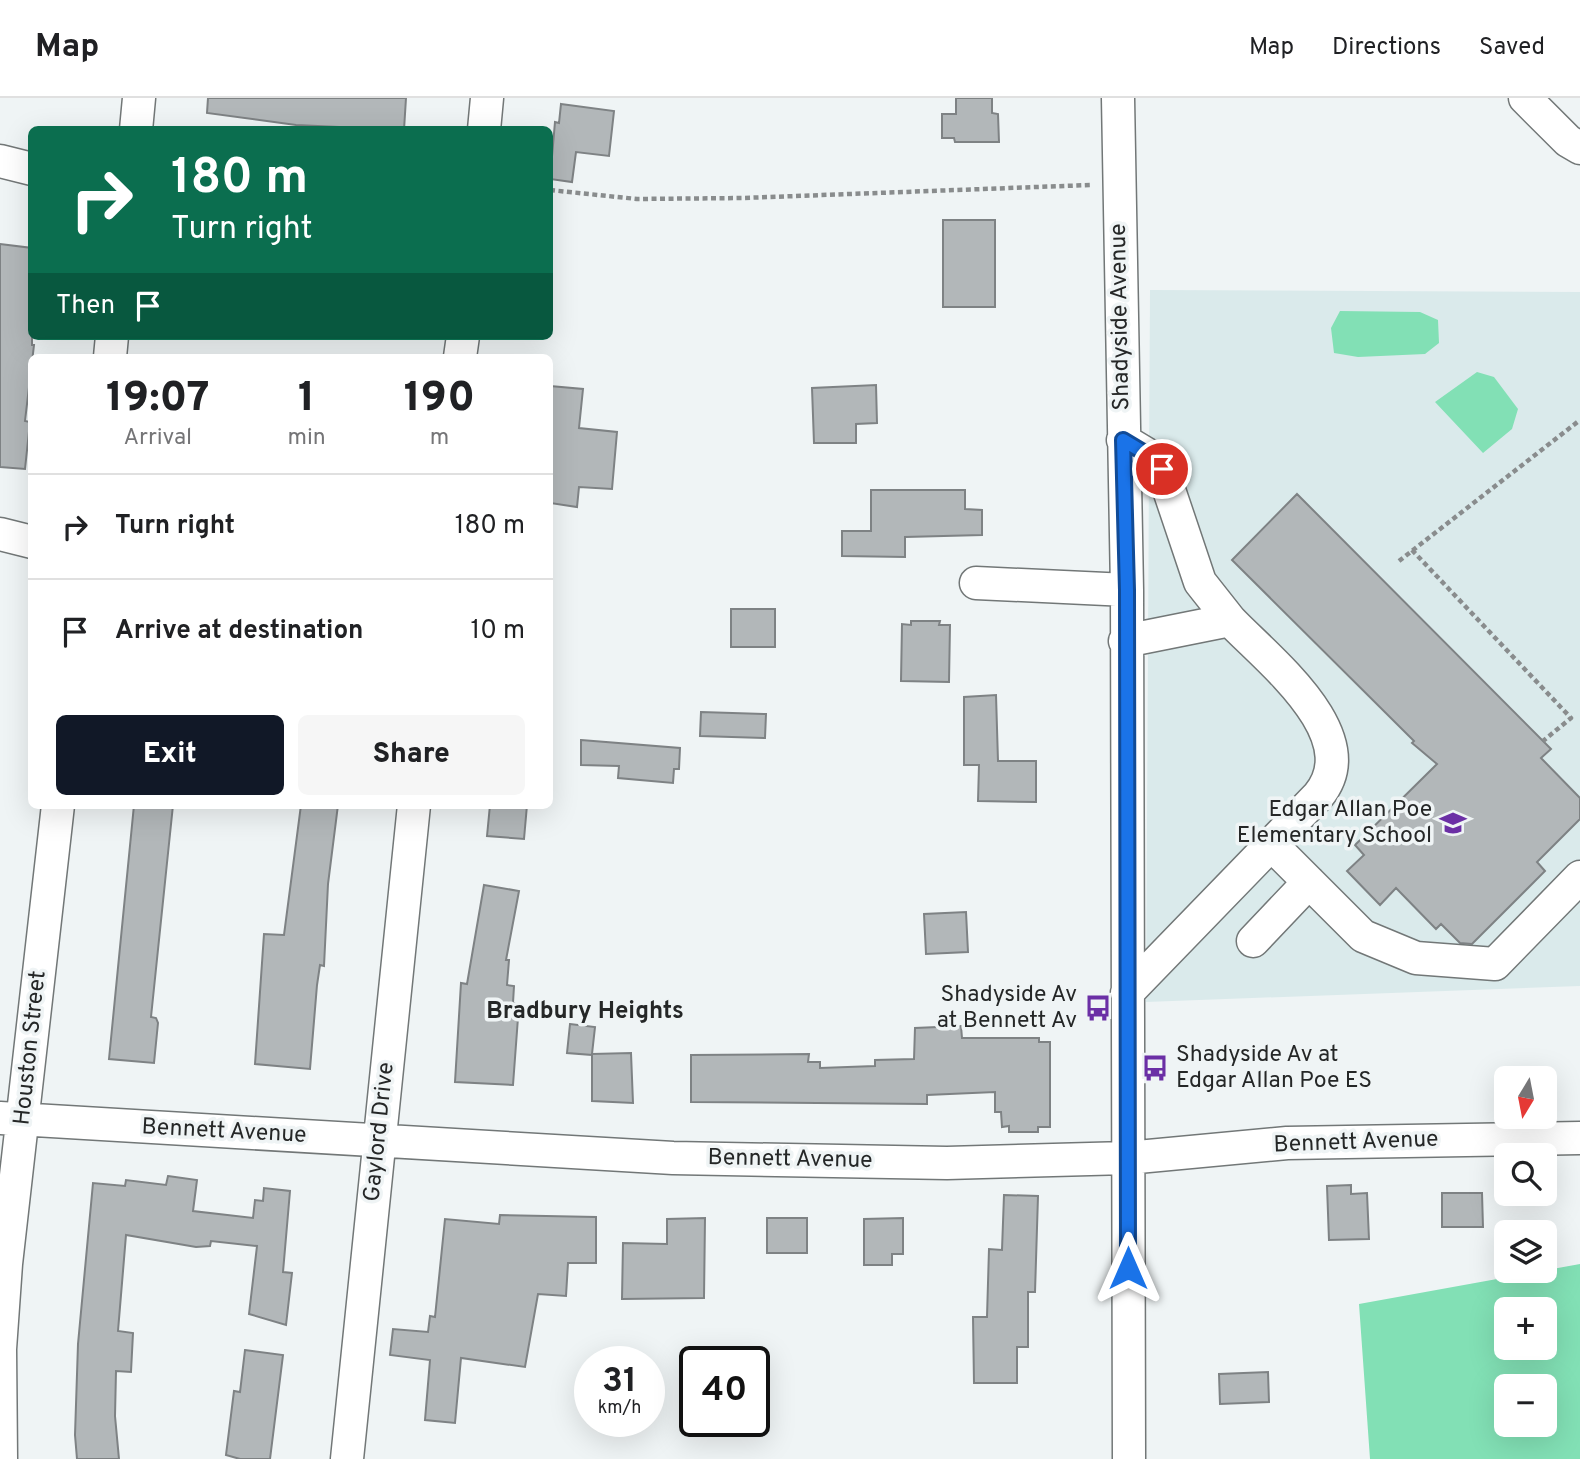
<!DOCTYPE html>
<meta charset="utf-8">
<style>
:root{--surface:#fff;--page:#f6f6f6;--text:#202124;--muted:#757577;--line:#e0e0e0;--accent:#111827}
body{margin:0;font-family:Overpass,sans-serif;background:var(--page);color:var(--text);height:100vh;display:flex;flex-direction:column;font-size:26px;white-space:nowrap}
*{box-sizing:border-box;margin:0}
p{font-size:23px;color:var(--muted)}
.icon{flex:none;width:38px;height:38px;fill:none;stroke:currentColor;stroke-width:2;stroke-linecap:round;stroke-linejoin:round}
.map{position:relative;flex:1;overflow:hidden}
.panel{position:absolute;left:28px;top:256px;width:525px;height:455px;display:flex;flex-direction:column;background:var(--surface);border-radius:10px;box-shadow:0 7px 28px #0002}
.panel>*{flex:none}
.hud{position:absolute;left:28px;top:28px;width:525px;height:214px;border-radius:10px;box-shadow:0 7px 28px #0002;background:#0b6e4f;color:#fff;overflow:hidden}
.needle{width:46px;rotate:190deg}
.controls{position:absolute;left:1494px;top:968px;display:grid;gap:14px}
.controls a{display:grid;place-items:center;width:63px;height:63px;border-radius:10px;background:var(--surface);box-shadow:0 7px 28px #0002;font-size:35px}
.speed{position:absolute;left:574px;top:1248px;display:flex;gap:14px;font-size:35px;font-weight:700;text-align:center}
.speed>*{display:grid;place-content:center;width:91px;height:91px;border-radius:50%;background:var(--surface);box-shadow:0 7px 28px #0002;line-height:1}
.speed small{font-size:18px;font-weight:400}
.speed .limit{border:4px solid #111;border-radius:10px;background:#fff;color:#111}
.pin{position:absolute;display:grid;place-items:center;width:60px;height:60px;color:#fff;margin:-30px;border:4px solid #fff;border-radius:50%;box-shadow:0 2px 7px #0007}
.me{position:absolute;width:77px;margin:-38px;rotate:0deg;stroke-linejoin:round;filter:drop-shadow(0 0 5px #0008)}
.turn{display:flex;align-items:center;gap:24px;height:147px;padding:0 28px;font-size:32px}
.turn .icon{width:91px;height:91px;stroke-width:2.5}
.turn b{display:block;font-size:49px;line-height:60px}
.then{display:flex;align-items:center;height:66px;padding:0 28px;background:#0003;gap:14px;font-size:26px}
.eta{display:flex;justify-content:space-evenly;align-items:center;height:119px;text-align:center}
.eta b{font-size:42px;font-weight:800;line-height:49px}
.primary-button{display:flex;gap:14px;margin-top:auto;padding:14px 28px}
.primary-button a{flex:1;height:80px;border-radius:10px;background:var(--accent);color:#fff;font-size:28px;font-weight:800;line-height:80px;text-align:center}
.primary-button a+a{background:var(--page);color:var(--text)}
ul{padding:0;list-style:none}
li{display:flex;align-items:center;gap:21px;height:105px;padding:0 28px;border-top:2px solid var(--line)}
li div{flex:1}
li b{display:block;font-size:26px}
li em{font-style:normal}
header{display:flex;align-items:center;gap:42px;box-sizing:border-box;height:98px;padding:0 35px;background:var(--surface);border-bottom:2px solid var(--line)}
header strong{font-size:33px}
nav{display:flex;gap:38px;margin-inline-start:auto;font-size:24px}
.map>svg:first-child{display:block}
</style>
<header>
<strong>Map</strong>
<nav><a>Map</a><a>Directions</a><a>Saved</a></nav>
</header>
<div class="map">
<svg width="1580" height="1361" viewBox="0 0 1580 1361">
<rect width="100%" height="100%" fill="#eff4f5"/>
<path fill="#daeaeb" d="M1150,192L1580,194V888L1146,904Z"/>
<path fill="#82e0b5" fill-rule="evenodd" d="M1340,213L1420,214L1438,222L1439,245L1425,256L1358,259L1334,255L1331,230Z
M1477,274L1494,279L1518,311L1512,331L1483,355L1435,304Z
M1580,1166V1361H1370L1359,1206ZM1507,1211H1545V1250H1507ZM1507,1288H1545V1326H1507Z"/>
<path fill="#b2b7b9" stroke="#7e8284" stroke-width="2" d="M208,0H406L404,32L296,27L207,15Z
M956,0H992V15L998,16L999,44H955L954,40H942V16H956Z
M561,6L614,13L609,58L576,54L572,84L550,81L555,24L559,25Z
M943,122H995V209H943Z
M0,146L32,150V247H34L25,323L30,324L25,371L0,369Z
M876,287L877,325L856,326V345H814L812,290Z
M550,288L583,291L579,330L617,334L612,391L579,389L577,409L550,405Z
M871,392H965V411L982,412V437L905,439V459L842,458V433H871Z
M1297,396L1551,651L1541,660L1580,700V721L1537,764L1545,773L1472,846L1460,845L1441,826L1436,831L1396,790L1380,807L1347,773L1364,757L1355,747L1437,666L1412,645L1414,643L1232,462Z
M731,511H775V549H731Z
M911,523H940L939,527H950L949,584L901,583L902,526L911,527Z
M996,597L998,663H1036V704L978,703L979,667H964V599Z
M701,614L766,616L765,640L700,638Z
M581,642L680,650L679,671H674L673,685L618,680L619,668L581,667Z
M134,707H173L151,919L156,920L158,925L154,965L109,961Z
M301,707H338L328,786L324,868L320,867L317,887L310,971L255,966L264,836L284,837Z
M490,707H527L524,741L487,738Z
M484,787L519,793L506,862H509L507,887L514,888L513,905L519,906L513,987L455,984L461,885L467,886Z
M966,814L968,854L926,856L924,816Z
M570,926L595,929L592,956L631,955L633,1005L592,1003V957L567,955Z
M961,928L962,940H1039V944H1050V1029H1038V1034H1009V1028L1002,1029L1001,1014H995V994L927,997V1006L691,1004V957L809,956L808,964H820V970L875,968V962L914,961L915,930Z
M168,1078L197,1082L193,1113L253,1120L255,1102L263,1103L264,1090L290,1093L283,1174L292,1175L286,1227L249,1216L257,1148L211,1143L210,1148L196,1149L126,1137L118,1233L133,1235L131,1274L116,1273L115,1318L119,1361H77L75,1337L78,1246L93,1085L125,1088L126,1082L166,1087Z
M1351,1087V1096L1367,1095L1369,1141L1329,1142L1327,1088Z
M1442,1095H1482L1483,1129H1442Z
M1004,1097L1038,1098L1035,1194H1028V1249H1017V1285H974L973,1219H987L989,1151L1002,1152Z
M500,1117L596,1119V1165H568L566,1198L538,1196L525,1269L461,1260L455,1325L425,1322L430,1262L390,1257L393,1231L428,1234L430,1218L435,1219L445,1121L499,1126Z
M705,1120L704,1200L622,1201L623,1145L667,1146V1121Z
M767,1120H807V1155H767Z
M903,1120V1156H892V1167H864V1121Z
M245,1252L283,1257L270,1361H240L226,1357L234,1293L240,1294Z
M1268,1274L1269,1304L1220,1306L1219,1276Z"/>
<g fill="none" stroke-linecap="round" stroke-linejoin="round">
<g stroke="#727777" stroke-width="35">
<path id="minor" d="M1118,0L1127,492L1129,1361
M1525,0L1568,43L1580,50
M136,32L139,0
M484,32L487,0
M0,63L32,71
M110,259L112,238
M460,259L463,238
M1123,342L1153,360L1162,371L1200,484L1230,522
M0,436L32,444
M976,485L1127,492
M1125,543L1230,522C1268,562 1368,638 1318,698L1127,895
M1272,747L1363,838L1416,860L1495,866L1580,779
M1253,843L1309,784
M0,1020L673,1060L947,1065L1127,1060L1287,1045L1580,1040
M1,1361L0,1251L6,1166L58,707
M347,1361L414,707"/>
</g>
<path stroke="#898c8d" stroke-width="4.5" stroke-dasharray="5 3.5" stroke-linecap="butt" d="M550,92L637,101L743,100L1090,87
M1412,452L1571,620L1543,643
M1399,463L1580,322"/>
<use href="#minor" stroke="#fff" stroke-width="32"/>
</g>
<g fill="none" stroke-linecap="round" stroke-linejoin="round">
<g stroke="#114b97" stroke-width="18">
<path id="route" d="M1128,1170L1127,492L1123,342L1153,360L1162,371"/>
</g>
<use href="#route" stroke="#1a73e8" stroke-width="12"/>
</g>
<defs>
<g id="school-bare" transform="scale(2.1)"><path d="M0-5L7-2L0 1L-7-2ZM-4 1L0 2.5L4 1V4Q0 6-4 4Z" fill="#6b2fa5" stroke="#eff4f5" stroke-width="2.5" paint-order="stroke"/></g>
<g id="bus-bare" transform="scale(2.1)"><path d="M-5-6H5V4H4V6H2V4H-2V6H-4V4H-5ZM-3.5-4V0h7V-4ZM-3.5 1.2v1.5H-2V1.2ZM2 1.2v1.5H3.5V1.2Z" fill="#6b2fa5" stroke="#eff4f5" stroke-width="2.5" paint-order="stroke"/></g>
</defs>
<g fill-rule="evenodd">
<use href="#school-bare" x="1453" y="725"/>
<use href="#bus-bare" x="1098" y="910"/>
<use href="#bus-bare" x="1155" y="970"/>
</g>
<g text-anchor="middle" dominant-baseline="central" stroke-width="7" stroke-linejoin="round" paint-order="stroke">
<g font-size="23" fill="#252727" stroke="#eff4f5">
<text transform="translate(1121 219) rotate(-91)">Shadyside Avenue</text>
<text transform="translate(31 950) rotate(-84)">Houston Street</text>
<text transform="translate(224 1034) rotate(3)">Bennett Avenue</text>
<text transform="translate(380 1034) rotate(-84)">Gaylord Drive</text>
<text transform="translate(1356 1045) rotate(-2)">Bennett Avenue</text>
<text transform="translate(790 1062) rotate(1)">Bennett Avenue</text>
</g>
<g font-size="23" fill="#252727" stroke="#eff4f5" text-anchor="end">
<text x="1432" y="712">Edgar Allan Poe<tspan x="1432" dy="26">Elementary School</tspan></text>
<text x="1077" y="897">Shadyside Av<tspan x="1077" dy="26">at Bennett Av</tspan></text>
<text x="1176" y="957" text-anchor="start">Shadyside Av at<tspan x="1176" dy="26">Edgar Allan Poe ES</tspan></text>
</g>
<g font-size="24" font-weight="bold" fill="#252727" stroke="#eff4f5">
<text x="585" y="914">Bradbury Heights</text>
</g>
</g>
</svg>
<div class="controls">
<a><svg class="needle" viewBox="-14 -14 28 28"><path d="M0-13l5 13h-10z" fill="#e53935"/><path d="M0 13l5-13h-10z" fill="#757577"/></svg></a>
<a><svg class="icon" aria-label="search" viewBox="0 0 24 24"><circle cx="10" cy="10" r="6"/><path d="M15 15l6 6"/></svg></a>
<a><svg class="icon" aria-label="layers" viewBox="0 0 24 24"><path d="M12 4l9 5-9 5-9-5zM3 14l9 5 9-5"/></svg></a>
<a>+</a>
<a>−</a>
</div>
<div class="speed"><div>31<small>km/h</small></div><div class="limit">40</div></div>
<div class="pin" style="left:1162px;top:371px;background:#d93025"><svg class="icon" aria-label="arrive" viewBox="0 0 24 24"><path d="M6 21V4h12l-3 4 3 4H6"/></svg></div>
<svg class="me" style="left:1128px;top:1170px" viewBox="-20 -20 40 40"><path d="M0-17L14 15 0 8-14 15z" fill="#1a73e8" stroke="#fff" stroke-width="4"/></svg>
<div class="hud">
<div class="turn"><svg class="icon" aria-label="right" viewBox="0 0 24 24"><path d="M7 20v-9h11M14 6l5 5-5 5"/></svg><div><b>180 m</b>Turn right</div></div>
<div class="then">Then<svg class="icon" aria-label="arrive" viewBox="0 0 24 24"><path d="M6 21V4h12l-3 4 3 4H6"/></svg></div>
</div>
<section class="panel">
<div class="eta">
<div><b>19:07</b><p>Arrival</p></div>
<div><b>1</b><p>min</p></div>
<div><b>190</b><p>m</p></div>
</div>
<ul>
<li><svg class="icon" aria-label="right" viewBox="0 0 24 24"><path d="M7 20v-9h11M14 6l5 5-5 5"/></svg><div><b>Turn right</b></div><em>180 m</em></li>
<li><svg class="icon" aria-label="arrive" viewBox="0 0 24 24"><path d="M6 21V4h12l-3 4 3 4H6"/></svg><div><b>Arrive at destination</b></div><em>10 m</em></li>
</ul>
<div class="primary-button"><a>Exit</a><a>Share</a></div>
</section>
</div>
